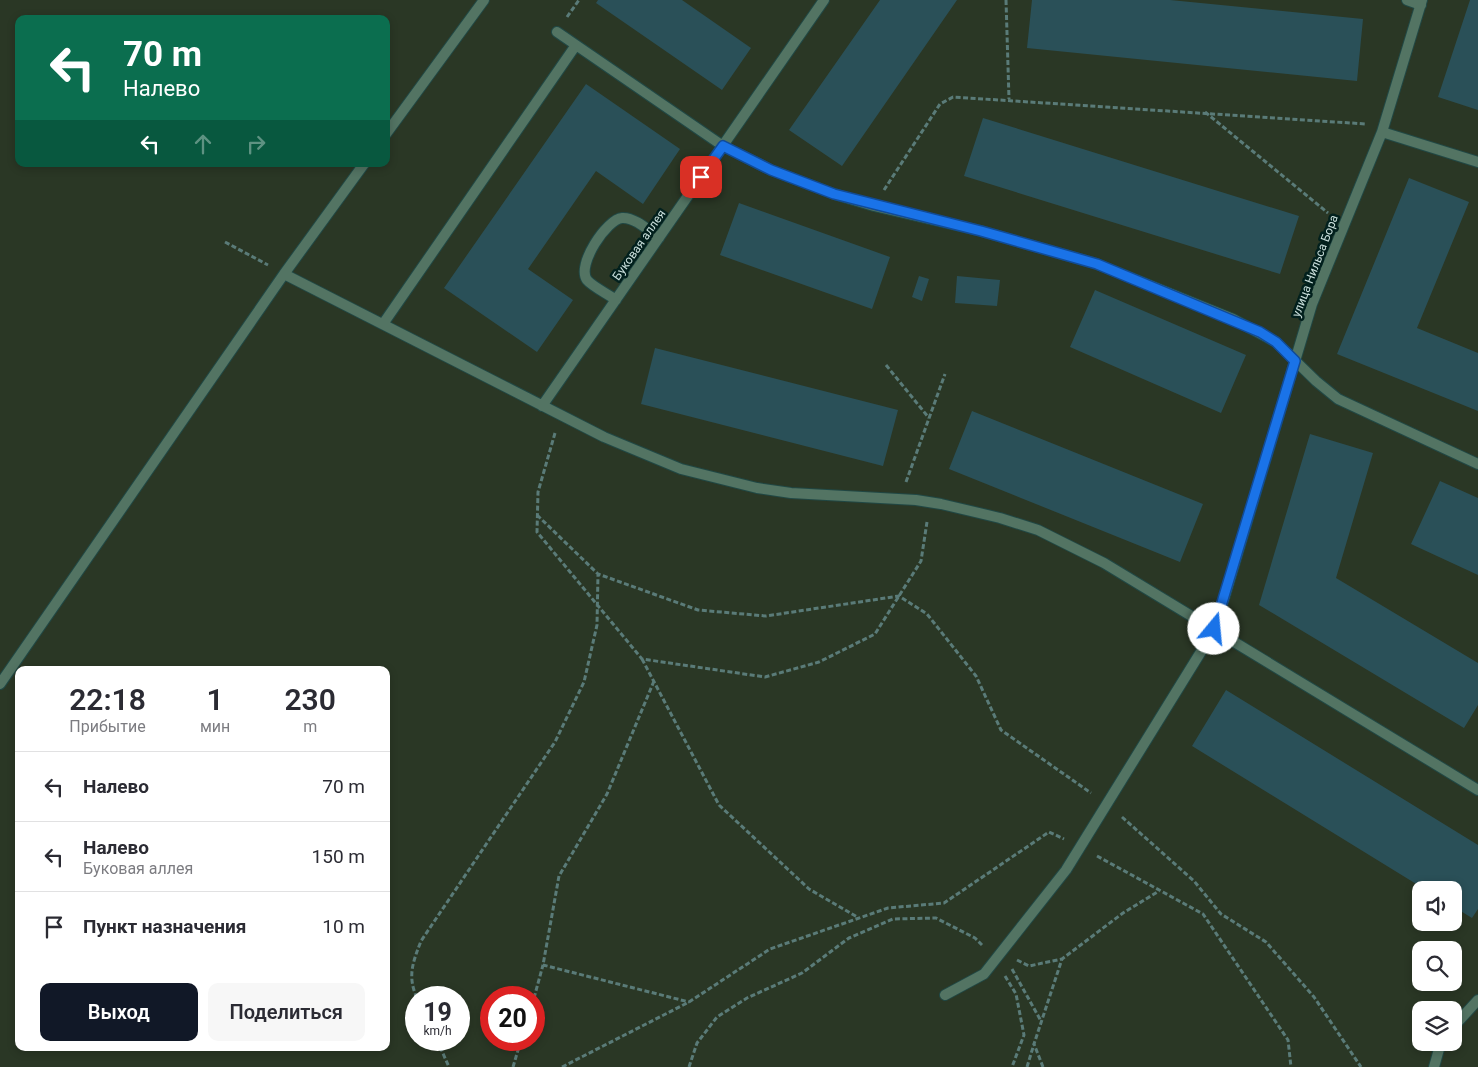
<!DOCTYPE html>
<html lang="ru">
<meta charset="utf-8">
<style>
:root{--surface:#fff;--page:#f7f7f7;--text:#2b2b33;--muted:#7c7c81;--line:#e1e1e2;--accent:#111827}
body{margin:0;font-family:Roboto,sans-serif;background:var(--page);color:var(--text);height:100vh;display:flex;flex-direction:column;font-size:19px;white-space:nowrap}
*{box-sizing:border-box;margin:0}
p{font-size:16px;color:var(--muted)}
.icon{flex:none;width:28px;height:28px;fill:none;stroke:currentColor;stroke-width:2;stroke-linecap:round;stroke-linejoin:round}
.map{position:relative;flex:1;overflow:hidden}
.side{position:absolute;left:15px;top:666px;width:375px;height:385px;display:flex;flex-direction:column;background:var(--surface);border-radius:10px;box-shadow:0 2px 8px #0003}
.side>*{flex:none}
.guide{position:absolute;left:15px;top:15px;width:375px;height:152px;border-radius:10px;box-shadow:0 2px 8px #0003;background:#0b6e4f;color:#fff;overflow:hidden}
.tools{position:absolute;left:1412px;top:881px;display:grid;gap:10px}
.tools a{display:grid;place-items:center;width:50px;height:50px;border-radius:10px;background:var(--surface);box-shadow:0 2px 8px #0003;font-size:25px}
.speed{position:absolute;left:405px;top:986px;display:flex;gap:10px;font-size:25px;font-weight:700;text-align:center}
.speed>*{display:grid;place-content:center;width:65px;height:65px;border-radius:50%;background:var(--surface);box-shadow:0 2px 8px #0003;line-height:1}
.speed small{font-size:12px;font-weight:400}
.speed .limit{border:8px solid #d22;background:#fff;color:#111}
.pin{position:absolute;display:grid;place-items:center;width:42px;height:42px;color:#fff;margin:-21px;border-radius:10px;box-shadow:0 2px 8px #0006}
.me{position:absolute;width:55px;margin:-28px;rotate:17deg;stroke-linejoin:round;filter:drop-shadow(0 0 4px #0008)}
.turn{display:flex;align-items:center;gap:18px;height:105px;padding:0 25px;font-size:22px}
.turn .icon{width:65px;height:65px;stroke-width:2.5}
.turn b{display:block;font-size:35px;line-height:42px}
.lanes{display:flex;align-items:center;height:48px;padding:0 25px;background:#0003;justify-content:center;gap:25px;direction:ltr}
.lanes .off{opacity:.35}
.eta{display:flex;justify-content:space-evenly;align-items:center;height:85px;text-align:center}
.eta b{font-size:30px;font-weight:600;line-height:35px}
.cta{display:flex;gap:10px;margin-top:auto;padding:10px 25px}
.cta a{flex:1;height:58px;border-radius:10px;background:var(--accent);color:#fff;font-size:20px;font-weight:600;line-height:58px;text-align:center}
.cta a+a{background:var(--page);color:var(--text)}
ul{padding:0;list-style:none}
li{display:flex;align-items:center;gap:15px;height:70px;padding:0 25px;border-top:1px solid var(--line)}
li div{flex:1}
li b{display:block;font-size:19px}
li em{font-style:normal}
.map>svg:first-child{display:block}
</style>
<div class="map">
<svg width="1478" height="1067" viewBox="0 0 1478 1067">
<rect width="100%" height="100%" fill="#012b28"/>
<path fill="#2a3725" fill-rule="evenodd" d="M0,0H1478V1067H0ZM19,19H386V164H19ZM19,670H386V1048H19ZM1421,890H1454V922H1421ZM1421,950H1454V982H1421ZM416,998H459V1040H416ZM491,998H534V1040H491ZM1421,1010H1454V1042H1421Z"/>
<path fill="#2a5058" d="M598,0H682L751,48L722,90L596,3Z
M880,0H957L842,166L789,130Z
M1032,0H1170L1363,19L1357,81L1027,48Z
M1470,0H1478V110L1438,97Z
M586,84L680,149L643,204L596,171L528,269L573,300L537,352L444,288Z
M983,118L1299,216L1280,274L964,176Z
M1409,178L1469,202L1417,328L1478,353V411L1337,354Z
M739,203L890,257L872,309L720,255Z
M919,276L929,279L922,301L912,297Z
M957,276L1000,280L997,306L955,303Z
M1095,290L1246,355L1221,413L1070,347Z
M655,348L898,410L883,466L641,404Z
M972,411L1203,504L1180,562L949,469Z
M1310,434L1373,453L1336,578L1478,663V705L1464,728L1259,605Z
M1440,481L1478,498V575L1411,544Z
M1226,690L1478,845V909L1472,918L1454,907V890H1426L1192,746Z"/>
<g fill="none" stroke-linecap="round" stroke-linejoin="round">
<g stroke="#214845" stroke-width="12">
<path id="lane" d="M1407,0L1421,5
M557,32L723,146L771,170L834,194L874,206L981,231L1097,264L1233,319L1276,342L1316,381L1338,399L1478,464
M1382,132L1478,162
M386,134L484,0
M284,274L604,437L681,469L757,488L791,493L916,500L941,504L1000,518L1038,530L1104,563L1478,790
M616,300C608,294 593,287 587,280C576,265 607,219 622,218C635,217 649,231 659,238
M383,324L576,45
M542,406L824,0
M0,684L284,274L364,164
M945,995L984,974L1066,870L1215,629L1312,304L1382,132L1422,0
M1454,1026L1478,1000
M1434,1067L1441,1042"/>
</g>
<path stroke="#5a7b78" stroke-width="3" stroke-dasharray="5 2.5" stroke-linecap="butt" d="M1006,0L1009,99
M567,17L579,0
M1205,112L1328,213
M884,190L940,104L953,97L1366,124
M225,242L268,265
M886,365L929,418
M555,433L538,492L537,532L642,659L765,677L819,662L875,634L921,561L927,522
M906,482L945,374
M537,515L598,574L698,610L766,616L899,596L927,614L976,676L1001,730L1091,793
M642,659L719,805L809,889L859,918
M654,681L607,794L559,876L543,965L689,1002
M1122,817L1194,881L1221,914L1266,942L1314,997L1361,1067
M1097,856L1203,914L1288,1040L1291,1067
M1017,960L1029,966L1062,959
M1012,969L1041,1021
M1005,976L1016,994L1024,1035L1012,1067
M417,998C407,976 413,962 421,941L555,742L584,682L597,625L598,574
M534,998L543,965
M437,1040L449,1067
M513,1067L521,1040
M562,1067L689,1002L770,949L888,908L944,903L1049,832L1064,839
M689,1067L697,1043L717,1017L747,998L802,973L849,938L893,919L936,918L975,938L982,945
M1027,1067L1034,1044
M1043,1067L1034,1044L1062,959L1123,913L1159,891"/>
<use href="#lane" stroke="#537463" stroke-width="10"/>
</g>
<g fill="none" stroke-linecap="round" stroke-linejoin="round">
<g stroke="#114b97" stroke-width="12">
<path id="route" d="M701,177L723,146L771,170L834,194L981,231L1097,264L1260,332L1276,342L1295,361L1214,629"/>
</g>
<use href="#route" stroke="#1a73e8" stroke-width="9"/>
</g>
<g text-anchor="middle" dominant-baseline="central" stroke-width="5" stroke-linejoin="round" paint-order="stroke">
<g font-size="12" fill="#cbe0dd" stroke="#02201d">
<text transform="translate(639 245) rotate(-55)">Буковая аллея</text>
<text transform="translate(1315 266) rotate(-69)">улица Нильса Бора</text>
</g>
</g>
</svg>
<div class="tools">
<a><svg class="icon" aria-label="sound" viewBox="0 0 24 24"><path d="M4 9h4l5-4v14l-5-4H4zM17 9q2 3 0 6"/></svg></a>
<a><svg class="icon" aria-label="search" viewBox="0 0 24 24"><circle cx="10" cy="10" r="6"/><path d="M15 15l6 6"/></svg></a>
<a><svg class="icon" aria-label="layers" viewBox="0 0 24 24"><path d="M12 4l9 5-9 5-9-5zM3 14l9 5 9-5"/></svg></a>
</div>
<div class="speed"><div>19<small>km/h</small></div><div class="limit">20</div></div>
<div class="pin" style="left:701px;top:177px;background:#d93025"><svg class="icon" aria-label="arrive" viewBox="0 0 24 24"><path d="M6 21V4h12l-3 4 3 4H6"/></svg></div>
<svg class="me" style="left:1214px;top:629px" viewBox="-20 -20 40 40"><circle r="19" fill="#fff"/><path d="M0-13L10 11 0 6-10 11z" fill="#1a73e8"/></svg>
<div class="guide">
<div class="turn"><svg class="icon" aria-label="left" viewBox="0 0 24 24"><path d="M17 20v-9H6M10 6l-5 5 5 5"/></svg><div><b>70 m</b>Налево</div></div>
<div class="lanes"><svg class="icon" aria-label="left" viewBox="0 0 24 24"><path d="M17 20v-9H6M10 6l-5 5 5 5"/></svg><svg class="icon off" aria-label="ahead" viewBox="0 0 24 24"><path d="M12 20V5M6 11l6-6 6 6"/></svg><svg class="icon off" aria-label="right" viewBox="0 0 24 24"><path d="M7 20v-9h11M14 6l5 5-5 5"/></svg></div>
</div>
<section class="side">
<div class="eta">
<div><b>22:18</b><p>Прибытие</p></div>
<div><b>1</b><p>мин</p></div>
<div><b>230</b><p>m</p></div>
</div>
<ul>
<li><svg class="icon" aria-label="left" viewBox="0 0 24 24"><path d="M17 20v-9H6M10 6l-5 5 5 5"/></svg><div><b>Налево</b></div><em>70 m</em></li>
<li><svg class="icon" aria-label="left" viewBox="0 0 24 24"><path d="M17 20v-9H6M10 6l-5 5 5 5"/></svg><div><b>Налево</b><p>Буковая аллея</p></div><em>150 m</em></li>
<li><svg class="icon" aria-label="arrive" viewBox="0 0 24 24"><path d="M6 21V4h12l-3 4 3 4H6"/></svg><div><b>Пункт назначения</b></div><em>10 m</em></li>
</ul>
<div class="cta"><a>Выход</a><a>Поделиться</a></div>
</section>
</div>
